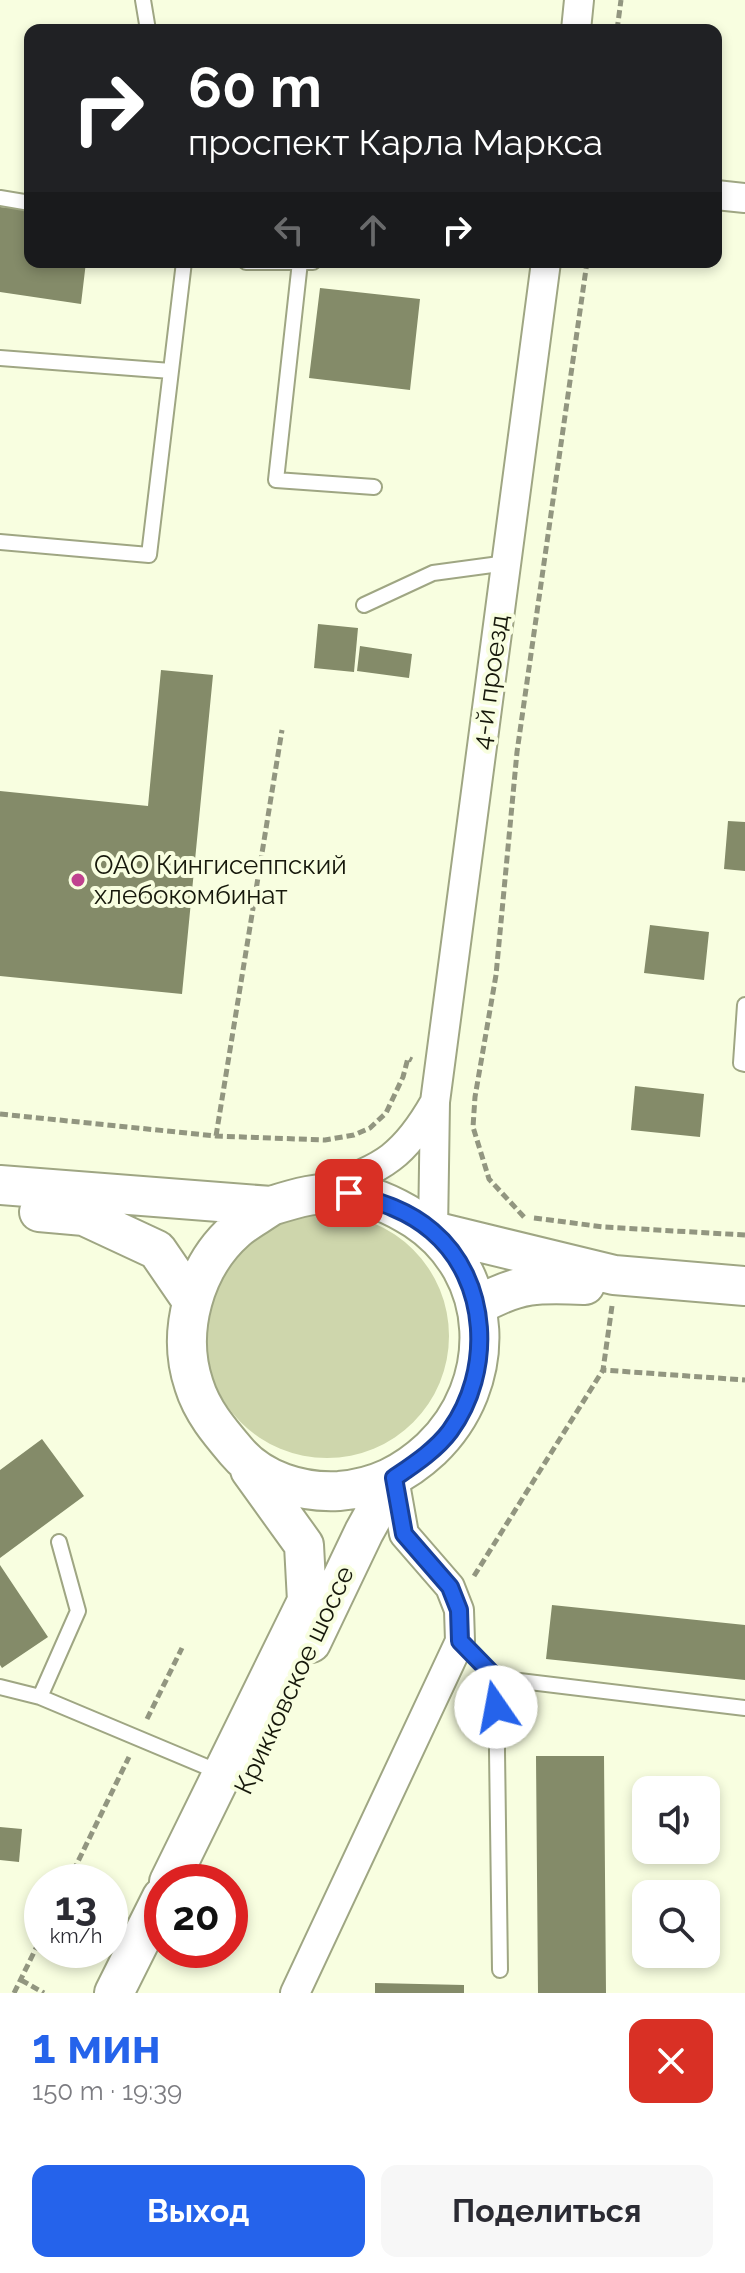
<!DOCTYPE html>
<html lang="ru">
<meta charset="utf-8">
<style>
:root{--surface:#fff;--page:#f7f7f7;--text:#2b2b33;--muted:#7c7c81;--accent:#2563eb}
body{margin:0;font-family:Raleway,sans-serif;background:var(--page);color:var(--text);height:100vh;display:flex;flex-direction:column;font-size:30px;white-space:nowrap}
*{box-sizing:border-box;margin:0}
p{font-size:26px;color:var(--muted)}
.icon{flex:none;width:44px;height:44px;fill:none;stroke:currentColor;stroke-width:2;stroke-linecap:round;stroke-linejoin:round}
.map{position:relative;height:1993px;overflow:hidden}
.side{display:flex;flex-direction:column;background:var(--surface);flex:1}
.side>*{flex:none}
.hud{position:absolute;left:24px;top:24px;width:698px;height:244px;border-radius:16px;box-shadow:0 4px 12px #0003;background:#202124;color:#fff;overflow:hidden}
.buttons{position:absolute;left:632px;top:1776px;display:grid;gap:16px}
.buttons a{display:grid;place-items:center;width:88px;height:88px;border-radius:16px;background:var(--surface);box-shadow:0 4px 12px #0003;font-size:40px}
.speed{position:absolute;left:24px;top:1864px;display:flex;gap:16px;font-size:40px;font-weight:700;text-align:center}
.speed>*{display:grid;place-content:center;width:104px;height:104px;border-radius:50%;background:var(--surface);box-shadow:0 4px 12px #0003;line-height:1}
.speed small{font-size:20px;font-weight:400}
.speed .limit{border:12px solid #d22;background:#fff;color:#111}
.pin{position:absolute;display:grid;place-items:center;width:68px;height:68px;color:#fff;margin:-34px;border-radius:16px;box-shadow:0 4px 12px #0006}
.me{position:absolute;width:88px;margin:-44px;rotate:348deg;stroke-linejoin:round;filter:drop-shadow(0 0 6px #0008)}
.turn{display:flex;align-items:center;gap:28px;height:168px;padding:0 32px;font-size:36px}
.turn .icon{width:104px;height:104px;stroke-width:2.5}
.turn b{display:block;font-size:56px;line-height:68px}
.lanes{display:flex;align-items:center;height:76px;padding:0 32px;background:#0003;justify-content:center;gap:40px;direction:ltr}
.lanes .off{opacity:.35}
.round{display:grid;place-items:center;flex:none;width:84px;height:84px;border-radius:16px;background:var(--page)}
.head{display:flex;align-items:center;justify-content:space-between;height:136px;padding:0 32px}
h1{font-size:48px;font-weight:700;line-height:60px;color:var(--accent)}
.primary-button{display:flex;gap:16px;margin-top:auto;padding:16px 32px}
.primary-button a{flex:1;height:92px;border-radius:16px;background:var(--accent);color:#fff;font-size:32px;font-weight:700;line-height:92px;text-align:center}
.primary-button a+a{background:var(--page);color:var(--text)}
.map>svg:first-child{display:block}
</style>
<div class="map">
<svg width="745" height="1993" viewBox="0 0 745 1993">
<rect width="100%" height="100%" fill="#f8fee0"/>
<path fill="#ced6ac" d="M205 1336a122 122 0 1 1 244 0a122 122 0 1 1-244 0Z"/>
<path fill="#848b69" d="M0,207L30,210V262H86L81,304L0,292Z
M320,288L420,299L410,390L309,378Z
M318,624L358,628L354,672L314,668Z
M360,646L412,654L409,678L357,671Z
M161,670L213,675L182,994L0,976V791L148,806Z
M728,821L745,822V871L724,869Z
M650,925L709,932L704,980L644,973Z
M635,1086L704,1094L700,1137L631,1130Z
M42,1439L84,1496L0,1558V1470Z
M0,1565L48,1637L2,1668L0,1665Z
M552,1605L745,1625V1680L546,1659Z
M536,1756H604L606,1993H538Z
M0,1827L22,1829L19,1862L0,1860Z
M375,1983L464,1985V1993H375Z"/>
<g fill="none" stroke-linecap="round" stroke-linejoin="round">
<g stroke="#9fa683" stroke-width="18">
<path id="lane" d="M143,0L148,30
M0,198L30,203
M246,262H313
M300,262L276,480L374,487
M0,358L171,371
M0,542L149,555L184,262
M364,605L433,573L507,563
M745,1005L741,1063L745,1064
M59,1542L78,1611L40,1697L245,1783
M460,1641L496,1678L500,1970
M496,1678L745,1708
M0,1687L40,1697"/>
</g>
<g stroke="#9fa683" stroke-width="32">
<path id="street" d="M576,30L579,0
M716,195L745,198
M327,1187C383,1169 405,1155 435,1102
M433,1231L435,1102L546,262
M295,1993L460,1641L459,1610L450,1587L404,1534L394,1478"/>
</g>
<g stroke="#9fa683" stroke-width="42">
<path id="secondary" d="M0,1185L271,1206C296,1198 321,1191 348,1193C372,1195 396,1207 415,1219C497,1273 499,1384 431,1449C404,1474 376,1488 339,1491C302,1493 261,1481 236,1451C219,1431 202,1411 194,1385C176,1332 194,1267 236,1230C246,1221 260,1214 271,1206
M39,1212L84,1216L157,1250L192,1301
M433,1231L614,1275L745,1286
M477,1306C519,1282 539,1283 585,1285
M311,1643L364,1532L394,1478
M169,1882L307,1601L304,1545L250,1470
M114,1993L162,1897"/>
</g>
<path stroke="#929680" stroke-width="5" stroke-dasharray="8 4" stroke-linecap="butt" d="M617,30L621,0
M0,1114L216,1136L325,1140L354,1135L370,1128L386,1113L403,1077L408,1058L412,1060
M216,1136L282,730
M524,1217L489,1179L473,1127L475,1097L496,975L517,752L587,262
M534,1218L604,1227L745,1235
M612,1306L603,1370L745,1380
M474,1576L603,1370
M147,1719L182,1648
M68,1882L129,1757
M21,1980L44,1993
M14,1993L42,1936"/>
<use href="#lane" stroke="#fff" stroke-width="14"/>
<use href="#street" stroke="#fff" stroke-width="28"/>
<use href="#secondary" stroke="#fff" stroke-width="38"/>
</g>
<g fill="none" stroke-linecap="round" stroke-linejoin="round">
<g stroke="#184099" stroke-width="20">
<path id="route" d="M349,1193C380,1202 408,1210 432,1231C490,1280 493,1372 450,1431C436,1450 413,1465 394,1478L404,1534L450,1587L459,1610L460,1641L496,1678V1707"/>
</g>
<use href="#route" stroke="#2563eb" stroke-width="14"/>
</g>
<circle fill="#c0428f" stroke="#f8fee0" stroke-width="3" cx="78" cy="880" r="8"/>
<g text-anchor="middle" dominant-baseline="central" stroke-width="8" stroke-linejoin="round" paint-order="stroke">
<g font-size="26" fill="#16180b" stroke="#f8fee0">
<text transform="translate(490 682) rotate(-82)">4-й проезд</text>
<text transform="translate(294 1680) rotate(-65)">Крикковское шоссе</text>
</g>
<g font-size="26" fill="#16180b" stroke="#f8fee0" text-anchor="start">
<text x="94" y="865">ОАО Кингисеппский<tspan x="94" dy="30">хлебокомбинат</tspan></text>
</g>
</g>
</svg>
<div class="buttons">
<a><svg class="icon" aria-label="sound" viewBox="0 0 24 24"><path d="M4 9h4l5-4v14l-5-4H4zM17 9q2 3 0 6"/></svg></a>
<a><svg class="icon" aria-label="search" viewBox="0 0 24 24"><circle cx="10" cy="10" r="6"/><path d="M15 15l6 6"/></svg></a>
</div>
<div class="speed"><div>13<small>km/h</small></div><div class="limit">20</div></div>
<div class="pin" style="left:349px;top:1193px;background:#d93025"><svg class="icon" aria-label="arrive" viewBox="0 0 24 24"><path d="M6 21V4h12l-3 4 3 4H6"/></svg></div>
<svg class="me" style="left:496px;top:1707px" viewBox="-20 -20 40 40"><circle r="19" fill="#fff"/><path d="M0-13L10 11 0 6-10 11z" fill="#2563eb"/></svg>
<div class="hud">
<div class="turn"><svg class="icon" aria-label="right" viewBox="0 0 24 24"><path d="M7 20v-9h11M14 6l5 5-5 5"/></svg><div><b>60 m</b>проспект Карла Маркса</div></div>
<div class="lanes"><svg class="icon off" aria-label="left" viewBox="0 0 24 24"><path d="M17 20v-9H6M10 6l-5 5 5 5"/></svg><svg class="icon off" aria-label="ahead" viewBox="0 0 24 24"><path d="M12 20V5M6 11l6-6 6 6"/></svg><svg class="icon" aria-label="right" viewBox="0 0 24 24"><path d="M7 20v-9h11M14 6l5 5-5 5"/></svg></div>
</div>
</div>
<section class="side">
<div class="head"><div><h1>1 мин</h1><p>150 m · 19:39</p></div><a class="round" style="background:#d93025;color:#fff"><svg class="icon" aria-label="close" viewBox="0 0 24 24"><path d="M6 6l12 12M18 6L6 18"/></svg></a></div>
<div class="primary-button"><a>Выход</a><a>Поделиться</a></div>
</section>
